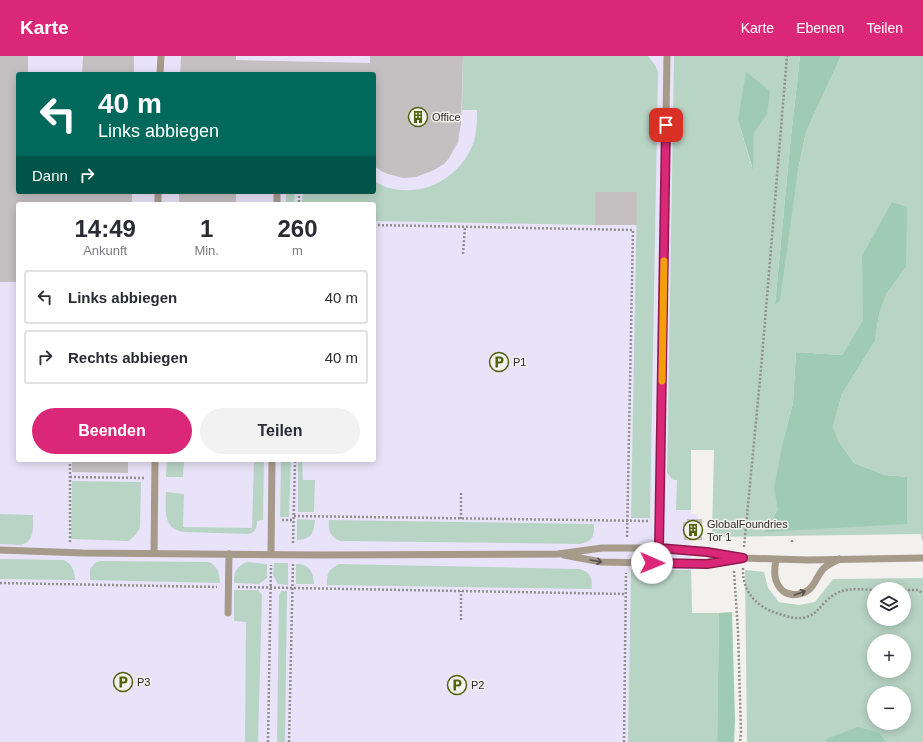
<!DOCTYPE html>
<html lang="de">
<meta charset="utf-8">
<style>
:root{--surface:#fff;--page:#f2f2f3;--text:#2b2b33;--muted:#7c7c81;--line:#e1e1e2;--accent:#db2777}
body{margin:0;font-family:Arial,sans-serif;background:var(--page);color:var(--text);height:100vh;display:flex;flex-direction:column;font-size:15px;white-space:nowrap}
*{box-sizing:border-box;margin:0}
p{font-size:13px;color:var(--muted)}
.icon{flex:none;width:22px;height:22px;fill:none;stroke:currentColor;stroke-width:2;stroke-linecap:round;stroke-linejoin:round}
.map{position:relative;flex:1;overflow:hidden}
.sheet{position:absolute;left:16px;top:146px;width:360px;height:260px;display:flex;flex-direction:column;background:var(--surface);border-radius:4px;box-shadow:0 2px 10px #0003}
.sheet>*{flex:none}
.top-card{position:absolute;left:16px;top:16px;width:360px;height:122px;border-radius:4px;box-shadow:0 2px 10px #0003;background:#00695c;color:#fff;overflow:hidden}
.controls{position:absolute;left:867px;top:526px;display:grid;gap:8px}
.controls a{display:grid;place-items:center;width:44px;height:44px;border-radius:50%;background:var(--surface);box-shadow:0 2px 10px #0003;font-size:20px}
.pin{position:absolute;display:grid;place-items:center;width:34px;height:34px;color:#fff;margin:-17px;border-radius:8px;box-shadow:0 2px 6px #0006}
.me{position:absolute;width:44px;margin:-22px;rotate:91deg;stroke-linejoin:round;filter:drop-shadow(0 0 3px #0008)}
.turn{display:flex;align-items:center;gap:14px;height:84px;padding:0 16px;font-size:18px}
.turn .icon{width:52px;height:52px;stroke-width:2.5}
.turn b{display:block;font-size:28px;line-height:34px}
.then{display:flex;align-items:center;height:38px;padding:0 16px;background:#0003;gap:8px;font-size:15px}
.eta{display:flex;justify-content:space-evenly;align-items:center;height:68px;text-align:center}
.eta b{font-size:24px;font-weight:600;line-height:28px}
.action{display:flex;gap:8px;margin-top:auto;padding:8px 16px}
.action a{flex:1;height:46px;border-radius:24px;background:var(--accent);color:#fff;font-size:16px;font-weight:600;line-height:46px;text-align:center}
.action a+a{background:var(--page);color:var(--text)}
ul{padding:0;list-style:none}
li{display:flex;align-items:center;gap:12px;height:54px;margin:0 8px 6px;padding:0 8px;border:2px solid var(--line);border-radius:4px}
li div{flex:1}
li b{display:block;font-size:15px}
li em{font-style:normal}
header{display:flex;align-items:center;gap:24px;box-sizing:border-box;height:56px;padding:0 20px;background:var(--accent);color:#fff}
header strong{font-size:19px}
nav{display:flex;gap:22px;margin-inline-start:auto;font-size:14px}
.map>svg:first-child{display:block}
</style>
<header>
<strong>Karte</strong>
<nav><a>Karte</a><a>Ebenen</a><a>Teilen</a></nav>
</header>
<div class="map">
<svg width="923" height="686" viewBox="0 0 923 686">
<rect width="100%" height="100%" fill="#f3f1ee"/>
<path fill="#e9e3f9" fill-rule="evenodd" d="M0,0H697L691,387V458H698V481L691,482L692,557H719L717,686H0ZM18,18H374V136H18ZM18,148H374V404H18Z"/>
<path fill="#b8d4c5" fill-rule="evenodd" d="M463,0H648L655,9L658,15L650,462H631L637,136H595V169L374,165V148H302L303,136H374V125C381,129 387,132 394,133C429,140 463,118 474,85C477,75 477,64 477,54H462Z
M674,0H800L790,90L775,249L798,114L806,76L841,0H923V485H922L921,478L712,481L714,394H691V454H676L677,424H673L667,417ZM767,59L754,77L752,112L738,64ZM906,211L887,237L879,258L875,285L842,338L833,371L839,386L854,407L885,419L907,421L764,475L778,453L783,385L793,347L796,296L842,299L863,264V237Z
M286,136H295L294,148H286Z
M167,404H184L183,421H166Z
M254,404H264L263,464L257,465C257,472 256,475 249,478L185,476C162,474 166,454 166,436L184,438L183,471L252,472Z
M281,404H291L289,461H280Z
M298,404H302L303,424H315L314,456H298Z
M72,425L141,426L140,471C137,478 134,481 128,485L71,483Z
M0,458L33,459C33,468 35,485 23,488C19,490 5,488 0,488Z
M297,463L315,464C314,477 312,483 297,484Z
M329,464L594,468C594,481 593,485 580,488L341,485C330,481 328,475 329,464Z
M0,503L64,504C73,509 74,514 75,524L0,523Z
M101,505L209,506C219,511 219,517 220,527L90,524V513L96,506Z
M247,506L267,508V522L259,528L234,527C234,515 236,511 247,506Z
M274,507H288V529L278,528L273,519Z
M296,508C310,508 313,516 314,528H296Z
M339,508L579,513C591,516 592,522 592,533L327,529C327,517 328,514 339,508Z
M631,514H691L692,557H719L717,686H628Z
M745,514L764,516L768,532L779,546L799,549L815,546L833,523L923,522V686H886L880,677L826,683V686H747ZM874,533H904V563H874ZM874,585H904V615H874ZM874,637H904V667H874Z
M234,534H258L262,539L258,686H245L246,566L234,565Z
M281,535H287L285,686H277L279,540Z"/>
<path fill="#9fcbb5" d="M800,0H841L806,76L798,114L780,244L775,249L790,90Z
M746,16L770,35L767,59L754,77L753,114L738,64Z
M892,146L907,151L906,211L887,237L879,258L875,285L842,338L833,371L839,386L854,407L885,419L907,421V468L764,476L778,453L774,432L783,385L793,347L796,296L842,299L863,264L862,200Z
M732,556L735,664L734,686H717L719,557Z
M858,671L880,677L886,686H826V683Z"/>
<path fill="#c4c0c2" d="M0,0H28V18H18V136H132V148H18V226H0Z
M83,0H134V18H82Z
M181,0H236V4L370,7V0H463L461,68L458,86L449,102L444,108L434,114L416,121L403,122L388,118L383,116L374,110V18H180Z
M179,136H236V148H179Z
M595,136H637V169H595Z
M72,404H128V417L72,416Z
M687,463H702V484H684L683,466H687Z"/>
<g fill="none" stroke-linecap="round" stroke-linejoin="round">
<path stroke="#918f8d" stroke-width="2.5" stroke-dasharray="2 2" stroke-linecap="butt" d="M299,136V148
M374,169L633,174L627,482
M463,198L465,171
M70,421L144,422
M294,460L648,465
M461,463V436
M282,464H294
M792,484V488
M70,486V404
M293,487L295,404
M744,491L761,313L787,0
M743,512C742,538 759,553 783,559C791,562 798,563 807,561C816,558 819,552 825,546C841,530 854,533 874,534
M734,515L738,575L741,676L740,686
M0,527L217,531
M238,531L626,538
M904,534H917L923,537
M461,564V535
M268,686L271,509
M289,686L293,508
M624,686L626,517"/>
<path stroke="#a69a8b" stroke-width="7" d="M160,18L161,0
M158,148V136
M277,148V136
M659,492L667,0
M0,494L83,497L321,499L558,498L602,492H659L707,496L743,502L808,504L923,502
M154,497L155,404
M271,498L272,404
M564,499L601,506L707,508L738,503
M776,503C774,515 773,526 783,535C792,542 807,538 813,529C817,523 818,519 823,513C827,509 834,506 839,503
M228,557L229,498"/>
</g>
<defs><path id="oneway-shaft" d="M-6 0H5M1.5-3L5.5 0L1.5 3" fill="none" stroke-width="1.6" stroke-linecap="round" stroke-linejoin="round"/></defs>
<g stroke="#57524d">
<use href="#oneway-shaft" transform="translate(596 505) rotate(10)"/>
<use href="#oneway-shaft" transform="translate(800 537) rotate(-20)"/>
</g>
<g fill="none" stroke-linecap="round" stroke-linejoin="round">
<g stroke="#8e194d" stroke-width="10">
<path id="route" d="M652,507L707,508L743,502L707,496L659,492L666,69"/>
</g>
<use href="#route" stroke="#db2777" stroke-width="7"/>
<path stroke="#f59e0b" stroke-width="7" d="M662,325L664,205"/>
</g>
<defs>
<g id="building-ring" transform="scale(1)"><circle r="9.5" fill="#f3f1ee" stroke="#51630d" stroke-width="1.5"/><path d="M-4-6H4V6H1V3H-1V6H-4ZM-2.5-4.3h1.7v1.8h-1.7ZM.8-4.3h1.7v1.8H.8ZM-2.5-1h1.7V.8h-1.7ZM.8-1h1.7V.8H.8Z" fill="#51630d"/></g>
<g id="parking-ring" transform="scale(1)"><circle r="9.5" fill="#f3f1ee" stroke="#51630d" stroke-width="1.5"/><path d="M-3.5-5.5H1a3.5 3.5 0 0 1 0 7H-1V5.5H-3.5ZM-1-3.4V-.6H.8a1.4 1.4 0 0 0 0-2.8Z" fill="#51630d"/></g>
</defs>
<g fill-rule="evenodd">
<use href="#building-ring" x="418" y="61"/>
<use href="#parking-ring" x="499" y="306"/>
<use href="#building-ring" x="693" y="474"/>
<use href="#parking-ring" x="123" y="626"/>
<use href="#parking-ring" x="457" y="629"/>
</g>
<g text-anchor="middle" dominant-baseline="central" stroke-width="3" stroke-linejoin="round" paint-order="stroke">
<g font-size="11" fill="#2d2c2b" stroke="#f3f1ee" text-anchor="start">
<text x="432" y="61">Office</text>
<text x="513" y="306">P1</text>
<text x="707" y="468">GlobalFoundries<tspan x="707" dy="13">Tor 1</tspan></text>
<text x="137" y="626">P3</text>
<text x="471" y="629">P2</text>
</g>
</g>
</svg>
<div class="controls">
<a><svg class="icon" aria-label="layers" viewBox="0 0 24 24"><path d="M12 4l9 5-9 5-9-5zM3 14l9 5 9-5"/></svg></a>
<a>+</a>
<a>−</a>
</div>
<div class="pin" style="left:666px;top:69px;background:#d93025"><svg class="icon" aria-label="arrive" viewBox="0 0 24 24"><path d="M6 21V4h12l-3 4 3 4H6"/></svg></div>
<svg class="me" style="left:652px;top:507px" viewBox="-20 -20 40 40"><circle r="19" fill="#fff"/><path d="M0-13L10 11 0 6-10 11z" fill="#db2777"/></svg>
<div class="top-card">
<div class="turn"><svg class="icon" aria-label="left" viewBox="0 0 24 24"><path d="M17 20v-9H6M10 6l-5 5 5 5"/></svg><div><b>40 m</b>Links abbiegen</div></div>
<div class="then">Dann<svg class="icon" aria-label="right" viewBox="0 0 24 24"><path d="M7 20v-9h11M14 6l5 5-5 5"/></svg></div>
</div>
<section class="sheet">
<div class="eta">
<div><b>14:49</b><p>Ankunft</p></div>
<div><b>1</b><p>Min.</p></div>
<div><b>260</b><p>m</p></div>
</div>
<ul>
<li><svg class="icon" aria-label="left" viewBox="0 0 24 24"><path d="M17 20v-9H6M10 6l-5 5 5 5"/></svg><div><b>Links abbiegen</b></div><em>40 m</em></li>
<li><svg class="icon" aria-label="right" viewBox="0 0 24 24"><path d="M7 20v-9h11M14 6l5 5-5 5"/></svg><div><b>Rechts abbiegen</b></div><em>40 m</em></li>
</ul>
<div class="action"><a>Beenden</a><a>Teilen</a></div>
</section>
</div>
